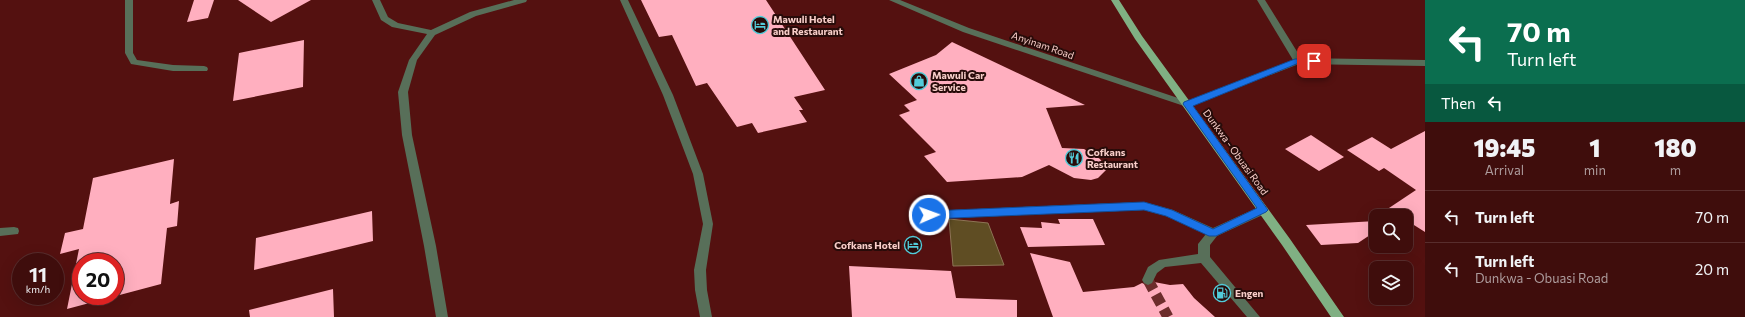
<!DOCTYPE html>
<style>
:root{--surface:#3f0d0c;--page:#4a1b1a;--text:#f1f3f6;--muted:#ad9c9d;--line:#582d2d}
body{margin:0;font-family:Commissioner,sans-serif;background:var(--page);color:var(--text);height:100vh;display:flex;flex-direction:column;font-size:15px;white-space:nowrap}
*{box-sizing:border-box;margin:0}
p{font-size:13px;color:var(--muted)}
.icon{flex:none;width:22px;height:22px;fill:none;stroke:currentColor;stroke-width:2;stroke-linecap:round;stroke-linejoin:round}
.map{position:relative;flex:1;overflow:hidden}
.drawer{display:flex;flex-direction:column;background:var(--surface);width:320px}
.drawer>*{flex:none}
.top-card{background:#0b6e4f;color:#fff;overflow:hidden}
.buttons{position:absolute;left:1369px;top:209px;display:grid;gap:8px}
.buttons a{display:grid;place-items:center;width:44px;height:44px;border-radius:8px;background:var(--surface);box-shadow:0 4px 16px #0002,0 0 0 1px var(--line);font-size:20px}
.speed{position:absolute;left:12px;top:253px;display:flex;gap:8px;font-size:20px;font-weight:700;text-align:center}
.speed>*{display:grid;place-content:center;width:52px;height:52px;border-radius:50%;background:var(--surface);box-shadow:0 4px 16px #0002,0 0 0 1px var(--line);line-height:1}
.speed small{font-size:10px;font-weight:400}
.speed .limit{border:6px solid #d22;background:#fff;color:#111}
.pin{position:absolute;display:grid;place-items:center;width:34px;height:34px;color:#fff;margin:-17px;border-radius:8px;box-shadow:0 2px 6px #0006}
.me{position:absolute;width:44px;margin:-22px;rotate:88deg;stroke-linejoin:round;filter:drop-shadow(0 0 3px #0008)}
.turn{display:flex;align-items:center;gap:14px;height:84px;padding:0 16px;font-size:18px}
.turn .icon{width:52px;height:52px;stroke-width:2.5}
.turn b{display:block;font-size:28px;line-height:34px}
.then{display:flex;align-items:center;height:38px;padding:0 16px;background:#0003;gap:8px;font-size:15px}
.eta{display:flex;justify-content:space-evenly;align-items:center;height:68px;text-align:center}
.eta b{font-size:24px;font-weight:800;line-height:28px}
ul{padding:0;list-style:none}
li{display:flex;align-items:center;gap:12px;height:52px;padding:0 16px;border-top:1px solid var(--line)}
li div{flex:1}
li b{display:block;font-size:15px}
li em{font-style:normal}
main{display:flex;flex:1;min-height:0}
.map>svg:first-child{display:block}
</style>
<main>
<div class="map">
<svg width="1425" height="317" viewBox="0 0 1425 317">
<rect width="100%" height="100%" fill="#541110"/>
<path fill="#5f4d23" stroke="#8d7455" d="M949,219L988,223L1004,265L953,266Z"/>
<path fill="#ffafbf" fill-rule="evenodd" d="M194,0H214L208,18L187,22Z
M238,0H311L271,22Z
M641,0H766L825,90L794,97L803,110H799L807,122L758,133L752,123L737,127L707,83L696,86L672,35L659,37Z
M304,40L303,87L233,101L239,53Z
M952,42L1085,105L1046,108L1062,148L1084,149L1100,159L1107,169L1098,178L1091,180L1074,178L1049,165L1022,177L947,182L924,156L936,152L899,115L910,111L904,105L917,100L889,74L936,55Z
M1425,131V232L1406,220V216H1400L1389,208L1416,190L1384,168L1379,171L1347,150L1372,137L1391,149Z
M1311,135L1344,157L1319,171L1285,149Z
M174,159L170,204L179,201L177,226L167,228L161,284L67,309L79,249L60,254L65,233L83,229L93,178ZM81,262H115V296H81Z
M372,211L373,241L254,270L256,238Z
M1058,219H1093L1105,245L1028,247L1020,227L1042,228L1041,222L1060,224Z
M1376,221V231L1358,243L1321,245L1306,225Z
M1030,253L1070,262L1083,292L1134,287L1142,283L1149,286L1154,282L1170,285L1183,284L1194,298L1215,317H1053Z
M849,266L951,271L956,298L1017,300V317H852Z
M333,289L334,317H250L249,310Z"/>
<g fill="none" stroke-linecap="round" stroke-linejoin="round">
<path stroke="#6d2d2c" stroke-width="11" stroke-dasharray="11 5.5" stroke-linecap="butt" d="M1148,280L1168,317"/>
<path fill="#586f59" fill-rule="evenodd" d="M125,0H133V53L137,60L173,65L204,66L207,67L208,69L207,71H173L131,64L125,53Z
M372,0H380L388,17L398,23L431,30L470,12L514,0H527L526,2L476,16L435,35L417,60L408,92L412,135L436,246L448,317H436L424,246L402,135L398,92L409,60L427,34L392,27L381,20Z
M620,0H628L673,95L703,174L713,224L706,270L707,290L712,317H700L695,290L694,270L703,224L693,174L663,95Z
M889,0H900L969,28L1187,101L1293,60L1257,0H1265L1301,58L1425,60V66L1299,64L1187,107L963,32Z
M1144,202L1173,210L1213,228L1259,207H1267L1268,210L1267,213L1217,236L1210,245V257L1260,317H1247L1201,263L1165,267L1157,273L1152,283L1148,285L1144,283L1142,280L1148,267L1159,260L1198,254V244L1206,234L1166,216L1144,210L929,219L925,218L924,215L925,212L929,211Z
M14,227L18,228L19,231L18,234L0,236V228Z"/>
<path fill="#80b083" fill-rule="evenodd" d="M1111,0H1119L1142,36L1290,239L1344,317H1331L1282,245L1135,39Z"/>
</g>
<path fill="#1a73e8" stroke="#114b97" d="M1295,59H1314L1318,61L1314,64L1299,63L1193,106L1268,210L1266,212L1216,236H1209L1166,216L1144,210L929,219L924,215L929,211L1144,202L1172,210L1213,229L1257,208L1183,104L1184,102Z"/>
<defs>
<g id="hotel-ring" transform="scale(0.9)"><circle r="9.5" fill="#270b09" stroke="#52cbd9" stroke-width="1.5"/><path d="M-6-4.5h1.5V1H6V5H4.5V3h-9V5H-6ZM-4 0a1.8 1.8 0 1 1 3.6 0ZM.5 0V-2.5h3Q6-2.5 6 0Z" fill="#52cbd9"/></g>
<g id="shop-ring" transform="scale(0.9)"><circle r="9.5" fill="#270b09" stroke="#52cbd9" stroke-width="1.5"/><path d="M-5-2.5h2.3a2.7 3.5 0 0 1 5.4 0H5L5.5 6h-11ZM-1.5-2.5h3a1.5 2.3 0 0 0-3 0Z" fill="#52cbd9"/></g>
<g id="restaurant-ring" transform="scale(0.9)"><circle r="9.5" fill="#270b09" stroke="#52cbd9" stroke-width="1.5"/><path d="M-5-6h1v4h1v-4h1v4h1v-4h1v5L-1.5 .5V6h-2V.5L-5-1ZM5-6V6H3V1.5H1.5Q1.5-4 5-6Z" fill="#52cbd9"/></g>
<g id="fuel-ring" transform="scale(0.9)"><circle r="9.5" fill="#270b09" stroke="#52cbd9" stroke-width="1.5"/><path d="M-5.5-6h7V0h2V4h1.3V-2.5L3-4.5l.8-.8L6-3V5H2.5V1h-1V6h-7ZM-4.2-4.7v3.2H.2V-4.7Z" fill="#52cbd9"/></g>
</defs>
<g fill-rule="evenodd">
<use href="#hotel-ring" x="760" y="25"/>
<use href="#shop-ring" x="919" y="81"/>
<use href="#restaurant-ring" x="1074" y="158"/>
<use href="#hotel-ring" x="913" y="245"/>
<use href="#fuel-ring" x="1222" y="293"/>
</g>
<g text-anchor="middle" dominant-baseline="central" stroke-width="4" stroke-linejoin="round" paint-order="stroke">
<g font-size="10" font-weight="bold" fill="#f8cec9" stroke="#270b09" text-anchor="start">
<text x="773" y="19">Mawuli Hotel<tspan x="773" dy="12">and Restaurant</tspan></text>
<text x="932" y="75">Mawuli Car<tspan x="932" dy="12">Service</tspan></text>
<text x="1087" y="152">Cofkans<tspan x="1087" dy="12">Restaurant</tspan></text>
<text x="900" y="245" text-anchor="end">Cofkans Hotel</text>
<text x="1235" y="293">Engen</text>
</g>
<g font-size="10" fill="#f8cec9" stroke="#270b09">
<text transform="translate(1043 45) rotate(19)">Anyinam Road</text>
<text transform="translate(1236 152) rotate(54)">Dunkwa - Obuasi Road</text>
</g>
</g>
</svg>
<div class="buttons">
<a><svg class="icon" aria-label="search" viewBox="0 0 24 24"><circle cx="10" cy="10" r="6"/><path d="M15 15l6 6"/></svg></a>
<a><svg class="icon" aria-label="layers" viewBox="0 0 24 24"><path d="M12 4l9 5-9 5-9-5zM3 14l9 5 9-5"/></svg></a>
</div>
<div class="speed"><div>11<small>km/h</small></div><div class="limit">20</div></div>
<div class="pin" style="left:1314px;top:61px;background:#d93025"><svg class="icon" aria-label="arrive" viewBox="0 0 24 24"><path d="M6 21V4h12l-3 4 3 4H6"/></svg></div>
<svg class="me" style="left:929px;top:215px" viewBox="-20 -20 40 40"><circle r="17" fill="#1a73e8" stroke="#fff" stroke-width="3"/><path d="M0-11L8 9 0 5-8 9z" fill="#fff"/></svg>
</div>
<section class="drawer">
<div class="top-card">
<div class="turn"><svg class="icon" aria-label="left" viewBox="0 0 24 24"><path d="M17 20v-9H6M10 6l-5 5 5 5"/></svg><div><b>70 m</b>Turn left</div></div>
<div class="then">Then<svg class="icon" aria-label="left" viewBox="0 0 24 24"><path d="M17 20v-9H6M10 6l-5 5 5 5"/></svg></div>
</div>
<div class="eta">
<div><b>19:45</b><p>Arrival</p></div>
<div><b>1</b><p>min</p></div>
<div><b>180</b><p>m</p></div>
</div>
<ul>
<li><svg class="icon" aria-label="left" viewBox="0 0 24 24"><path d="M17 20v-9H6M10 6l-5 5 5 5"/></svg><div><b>Turn left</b></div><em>70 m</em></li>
<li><svg class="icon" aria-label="left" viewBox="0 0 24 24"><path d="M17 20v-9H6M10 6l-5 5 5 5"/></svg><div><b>Turn left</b><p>Dunkwa - Obuasi Road</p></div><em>20 m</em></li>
</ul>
</section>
</main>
